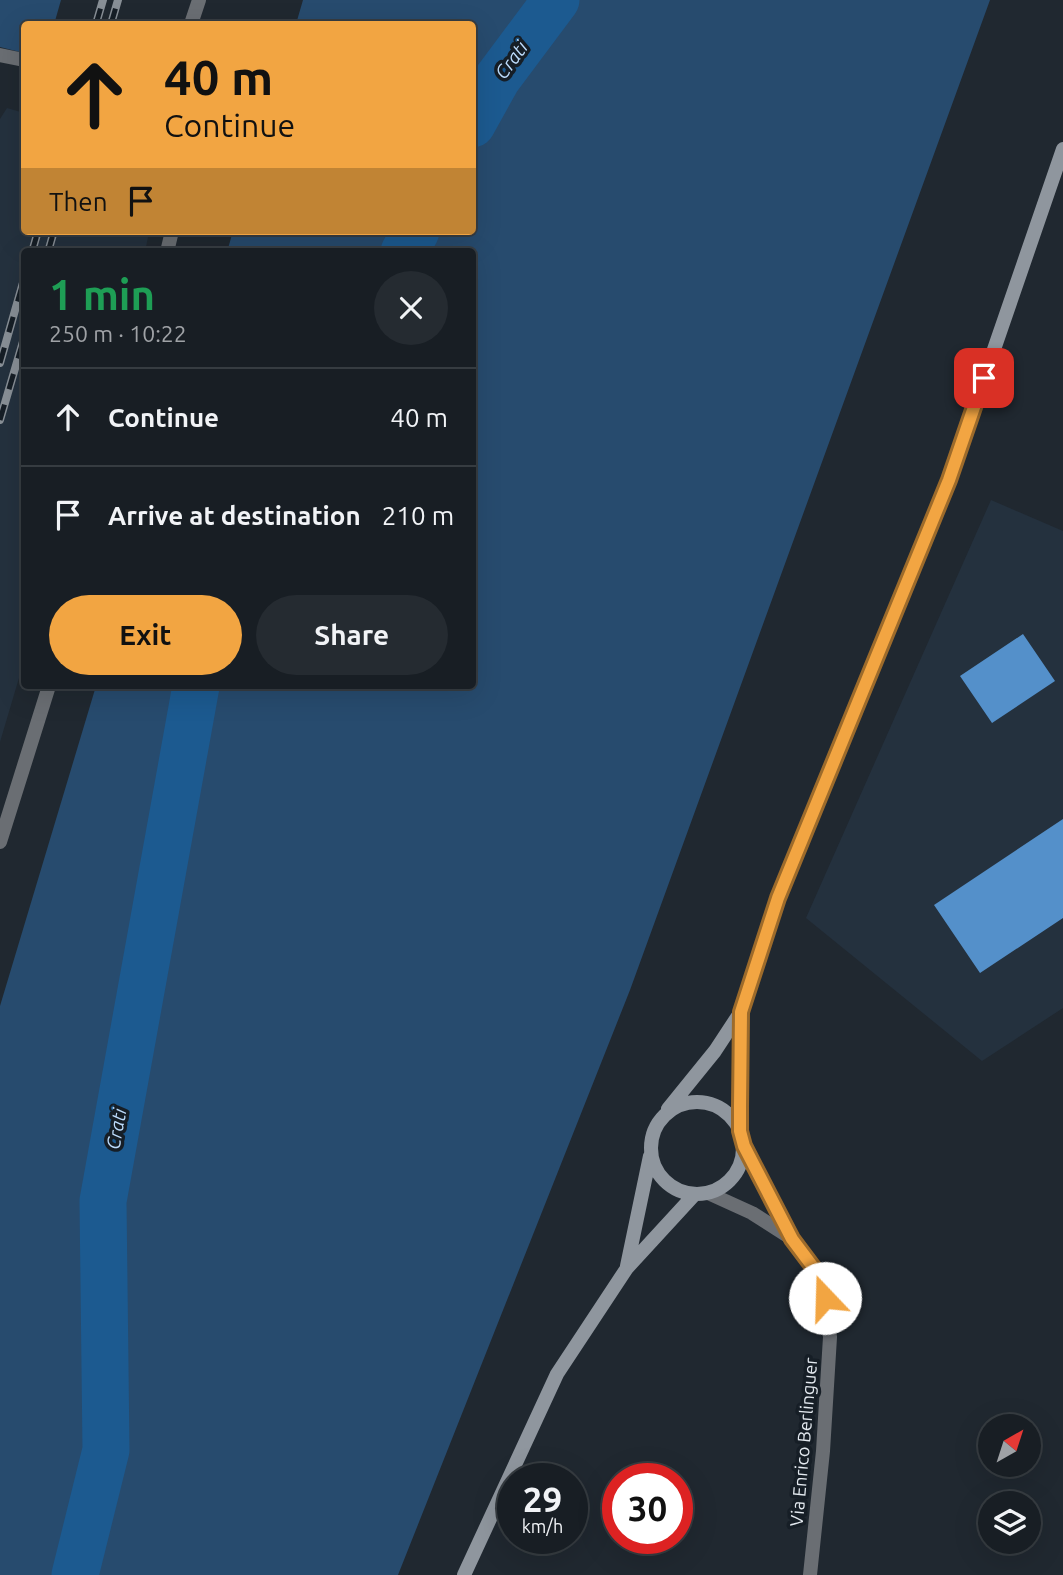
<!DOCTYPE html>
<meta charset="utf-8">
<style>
:root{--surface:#181e24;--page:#252b31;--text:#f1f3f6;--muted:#9fa2a6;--line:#363c41;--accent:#f2a542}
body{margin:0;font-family:Ubuntu,sans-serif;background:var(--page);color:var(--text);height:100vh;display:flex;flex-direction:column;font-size:26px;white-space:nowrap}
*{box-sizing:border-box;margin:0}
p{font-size:23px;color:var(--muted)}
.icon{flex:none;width:38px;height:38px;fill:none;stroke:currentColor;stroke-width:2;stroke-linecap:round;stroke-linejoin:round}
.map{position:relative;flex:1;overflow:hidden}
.side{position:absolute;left:21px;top:248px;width:455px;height:441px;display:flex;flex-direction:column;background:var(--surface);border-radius:7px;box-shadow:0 7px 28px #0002,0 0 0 2px var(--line)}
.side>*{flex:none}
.banner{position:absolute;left:21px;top:21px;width:455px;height:214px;border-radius:7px;box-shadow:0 7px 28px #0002,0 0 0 2px var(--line);background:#f2a542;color:#111;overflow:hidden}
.needle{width:46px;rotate:39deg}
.controls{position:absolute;left:978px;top:1414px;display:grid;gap:14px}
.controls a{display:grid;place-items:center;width:63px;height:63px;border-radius:50%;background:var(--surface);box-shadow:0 7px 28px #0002,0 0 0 2px var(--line);font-size:35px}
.speed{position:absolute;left:497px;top:1463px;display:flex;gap:14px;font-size:35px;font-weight:700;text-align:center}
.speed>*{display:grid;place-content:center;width:91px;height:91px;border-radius:50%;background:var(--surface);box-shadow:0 7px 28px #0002,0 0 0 2px var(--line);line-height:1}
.speed small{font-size:18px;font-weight:400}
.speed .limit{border:10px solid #d22;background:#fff;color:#111}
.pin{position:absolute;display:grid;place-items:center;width:60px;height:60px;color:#fff;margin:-30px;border-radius:14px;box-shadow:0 4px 10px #0006}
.me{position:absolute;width:77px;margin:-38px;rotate:339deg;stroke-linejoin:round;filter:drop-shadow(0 0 5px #0008)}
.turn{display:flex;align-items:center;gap:24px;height:147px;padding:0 28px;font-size:32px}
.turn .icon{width:91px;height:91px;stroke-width:2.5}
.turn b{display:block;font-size:49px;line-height:60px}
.then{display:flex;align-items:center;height:66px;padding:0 28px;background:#0003;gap:14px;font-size:26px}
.round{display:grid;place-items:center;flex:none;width:74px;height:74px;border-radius:37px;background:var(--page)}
.head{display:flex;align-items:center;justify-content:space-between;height:119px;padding:0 28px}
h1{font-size:42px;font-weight:600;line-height:52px;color:#1e9e55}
.action{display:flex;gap:14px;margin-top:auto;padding:14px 28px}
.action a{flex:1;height:80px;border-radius:42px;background:var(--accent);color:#111;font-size:28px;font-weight:600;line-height:80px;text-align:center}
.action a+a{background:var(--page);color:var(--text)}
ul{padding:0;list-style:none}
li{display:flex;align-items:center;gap:21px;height:98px;padding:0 28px;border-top:2px solid var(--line)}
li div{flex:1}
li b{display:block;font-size:26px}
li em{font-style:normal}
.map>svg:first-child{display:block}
</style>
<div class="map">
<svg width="1063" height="1575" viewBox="0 0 1063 1575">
<rect width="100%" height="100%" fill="#202830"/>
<path fill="#24313e" d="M7,108L24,113V231L149,232L145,252H24V661L0,742V119Z
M991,500L1063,531V1008L982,1061L806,918Z"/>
<path fill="#274b6e" d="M0,0H61L55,21H38L36,24H24V43L20,52L0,47Z
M303,0H990L630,990L398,1575H0V1006L96,686H472V252H227L233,231H472V24H296Z"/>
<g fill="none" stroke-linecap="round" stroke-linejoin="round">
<path stroke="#1c5a90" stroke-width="47" d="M472,124L497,79L556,0
M404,252L416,231
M75,1575L106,1450L103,1201L196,686"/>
</g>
<path fill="#5490ca" d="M1023,634L1055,681L992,723L960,676Z
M1063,819V918L980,973L934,905Z"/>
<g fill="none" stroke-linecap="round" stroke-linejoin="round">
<path stroke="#6a6e73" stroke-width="14" d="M167,252L172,231
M0,842L49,686"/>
<path stroke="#6a6e73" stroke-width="14" d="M191,24L199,0
M0,55L24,60
M744,1146L792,1239L822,1279L830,1337L823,1451L810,1575
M708,1193L752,1213L788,1236"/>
<path stroke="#8f969e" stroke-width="14" d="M651 1148a46 46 0 1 1 92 0a46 46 0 1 1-92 0Z
M668,1109L715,1051L740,1013
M740,1131L739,1059L741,1012L778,898L949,480L1063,149
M627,1266L650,1156
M464,1575L557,1374L627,1268L695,1194"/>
<g stroke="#888f96" stroke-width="8">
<path id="rail" d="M96,24L103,0
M111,24L118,0
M32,252L38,231
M48,252L54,231
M0,363L24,279
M0,420L24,338"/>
</g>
<use href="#rail" stroke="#161e26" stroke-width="5" stroke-dasharray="16" stroke-linecap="butt"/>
</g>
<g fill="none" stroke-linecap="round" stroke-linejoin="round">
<g stroke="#9d6b2b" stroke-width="18">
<path id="route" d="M825,1298L822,1279L792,1239L744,1146L740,1131V1107L741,1012L778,898L949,480L984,378"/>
</g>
<use href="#route" stroke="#f2a542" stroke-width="12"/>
</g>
<g text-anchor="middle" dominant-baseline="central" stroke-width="7" stroke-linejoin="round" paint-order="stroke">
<g font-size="18" fill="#e3e9ef" stroke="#161e26">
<text transform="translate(803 1442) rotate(-85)">Via Enrico Berlinguer</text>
</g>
<g font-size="19" font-style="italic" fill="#bddcfc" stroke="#161e26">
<text transform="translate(511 60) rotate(-54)">Crati</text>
<text transform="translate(116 1129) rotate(-80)">Crati</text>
</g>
</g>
</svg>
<div class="controls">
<a><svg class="needle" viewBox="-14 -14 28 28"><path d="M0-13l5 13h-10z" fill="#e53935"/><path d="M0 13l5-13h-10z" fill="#9fa2a6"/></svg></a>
<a><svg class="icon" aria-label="layers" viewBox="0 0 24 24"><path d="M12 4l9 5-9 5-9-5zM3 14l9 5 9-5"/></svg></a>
</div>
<div class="speed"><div>29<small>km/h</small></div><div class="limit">30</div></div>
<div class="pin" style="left:984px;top:378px;background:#d93025"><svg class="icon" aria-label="arrive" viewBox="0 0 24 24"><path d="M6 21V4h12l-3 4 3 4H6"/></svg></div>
<svg class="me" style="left:825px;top:1298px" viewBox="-20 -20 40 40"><circle r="19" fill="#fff"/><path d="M0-13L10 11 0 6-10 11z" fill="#f2a542"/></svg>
<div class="banner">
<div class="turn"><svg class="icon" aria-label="ahead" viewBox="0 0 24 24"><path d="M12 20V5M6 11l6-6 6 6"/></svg><div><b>40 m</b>Continue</div></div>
<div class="then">Then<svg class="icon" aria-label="arrive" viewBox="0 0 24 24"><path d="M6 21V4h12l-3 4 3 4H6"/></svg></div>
</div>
<section class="side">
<div class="head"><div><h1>1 min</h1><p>250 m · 10:22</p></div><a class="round"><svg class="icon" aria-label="close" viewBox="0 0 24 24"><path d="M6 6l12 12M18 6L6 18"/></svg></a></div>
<ul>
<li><svg class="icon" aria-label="ahead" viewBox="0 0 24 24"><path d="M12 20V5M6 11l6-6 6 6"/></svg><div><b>Continue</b></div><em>40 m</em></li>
<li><svg class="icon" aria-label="arrive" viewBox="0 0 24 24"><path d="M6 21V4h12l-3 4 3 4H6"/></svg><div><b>Arrive at destination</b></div><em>210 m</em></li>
</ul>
<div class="action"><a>Exit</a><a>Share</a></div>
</section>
</div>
